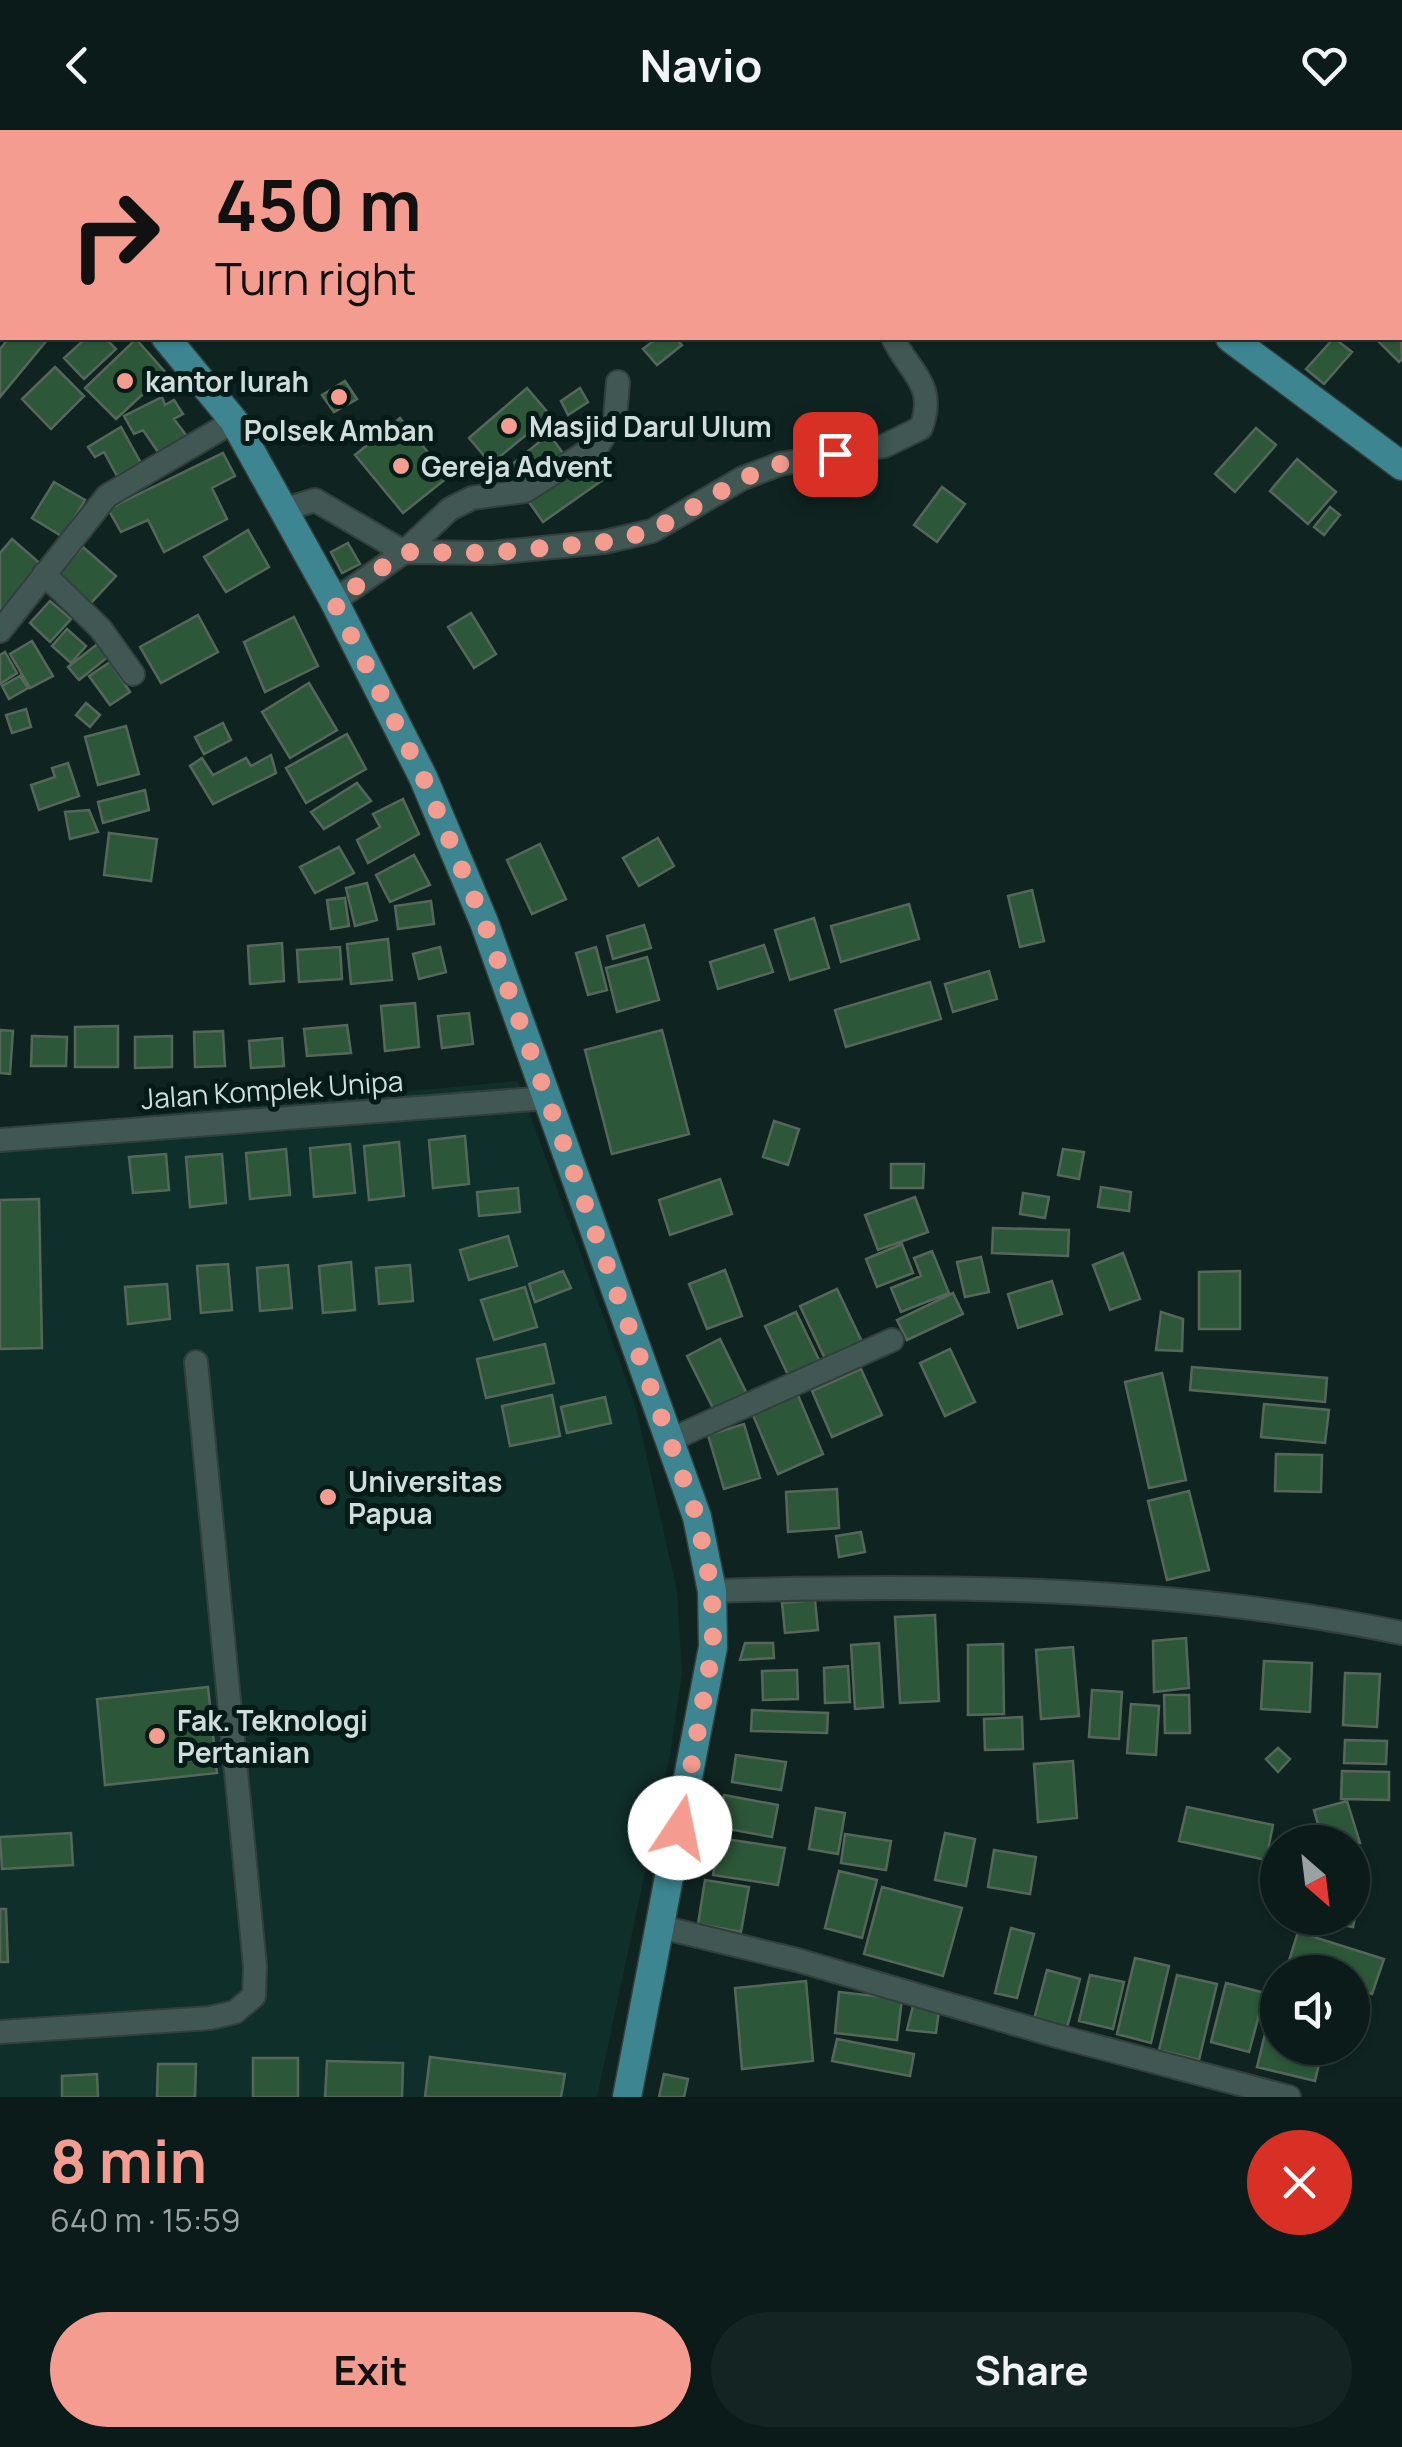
<!DOCTYPE html>
<meta charset="utf-8">
<style>
:root{--surface:#0b1b19;--page:#142422;--text:#f1f3f6;--muted:#9aa1a2;--line:#2b3938;--accent:#f59c90}
body{margin:0;font-family:Manrope,sans-serif;background:var(--page);color:var(--text);height:100vh;display:flex;flex-direction:column;font-size:38px;white-space:nowrap}
*{box-sizing:border-box;margin:0}
p{font-size:32px;color:var(--muted)}
.icon{flex:none;width:55px;height:55px;fill:none;stroke:currentColor;stroke-width:2;stroke-linecap:round;stroke-linejoin:round}
.map{position:relative;height:1967px;overflow:hidden}
.drawer{display:flex;flex-direction:column;background:var(--surface);flex:1}
.drawer>*{flex:none}
.banner{position:absolute;left:0px;top:0px;width:1402px;height:210px;box-shadow:0 2px 8px #0004,0 0 0 2px var(--line);background:#f59c90;color:#111;overflow:hidden}
.needle{width:65px;rotate:152deg}
.buttons{position:absolute;left:1260px;top:1695px;display:grid;gap:20px}
.buttons a{display:grid;place-items:center;width:110px;height:110px;border-radius:50%;background:var(--surface);box-shadow:0 2px 8px #0004,0 0 0 2px var(--line);font-size:50px}
.pin{position:absolute;display:grid;place-items:center;width:85px;height:85px;color:#fff;margin:-42px;border-radius:20px;box-shadow:0 5px 15px #0006}
.me{position:absolute;width:110px;margin:-55px;rotate:11deg;stroke-linejoin:round;filter:drop-shadow(0 0 8px #0008)}
.turn{display:flex;align-items:center;gap:35px;height:210px;padding:0 50px;font-size:45px}
.turn .icon{width:130px;height:130px;stroke-width:2.5}
.turn b{display:block;font-size:70px;line-height:85px}
.round{display:grid;place-items:center;flex:none;width:105px;height:105px;border-radius:52px;background:var(--page)}
.summary{display:flex;align-items:center;justify-content:space-between;height:170px;padding:0 50px}
h1{font-size:60px;font-weight:700;line-height:75px;color:var(--accent)}
.action{display:flex;gap:20px;margin-top:auto;padding:20px 50px}
.action a{flex:1;height:115px;border-radius:60px;background:var(--accent);color:#111;font-size:40px;font-weight:700;line-height:115px;text-align:center}
.action a+a{background:var(--page);color:var(--text)}
header{display:flex;justify-content:space-between;align-items:center;height:130px;padding:0 50px;background:var(--surface);font-size:45px;font-weight:700}
.map>svg:first-child{display:block}
</style>
<header><svg class="icon" aria-label="back" viewBox="0 0 24 24"><path d="M15 5l-7 7 7 7"/></svg>Navio<svg class="icon" aria-label="heart" viewBox="0 0 24 24"><path d="M12 20l-8-8c-3-5 5-10 8-4 3-6 11-1 8 4z"/></svg></header>
<div class="map">
<svg width="1402" height="1967" viewBox="0 0 1402 1967">
<rect width="100%" height="100%" fill="#0f2421"/>
<path fill="#0f2f2b" d="M518,951L635,1274L677,1461L682,1543L670,1625L597,1967H0V999Z"/>
<path fill="#2d5739" stroke="#56675a" stroke-width="2.5" d="M1400,184L1402,229L1399,232L1375,208H1400Z
M9,208L48,209L0,267V219Z
M86,208H105L116,219L84,249L64,228Z
M657,208H676L682,215L657,235L643,219Z
M1334,208L1352,222L1324,254L1306,239Z
M136,209L166,243L116,289L85,258Z
M55,237L84,266L51,299L22,269Z
M345,251L357,269L334,282L322,265Z
M527,258L550,285L491,334L469,308Z
M580,258L588,272L568,285L561,271Z
M162,267L165,275L174,270L183,284L174,289L189,309L160,325L143,300L134,304L124,286Z
M400,288L448,347L403,383L355,325Z
M121,297L141,333L117,346L104,322L95,327L88,317Z
M1256,298L1276,315L1235,362L1215,344Z
M549,304L565,326L524,357L510,336Z
M223,323L235,346L212,358L227,389L164,422L148,390L121,402L108,379Z
M593,328L607,347L543,392L529,372Z
M1297,329L1336,362L1308,394L1270,361Z
M54,352L85,370L63,407L32,388Z
M942,357L965,374L937,412L914,395Z
M1330,377L1340,385L1324,405L1314,397Z
M248,400L269,437L226,462L204,427Z
M12,409L43,436L0,484V423Z
M348,413L360,434L342,443L331,422Z
M83,417L116,446L91,473L58,444Z
M50,471L71,489L50,512L30,493Z
M471,483L496,524L474,538L448,497Z
M198,485L218,522L161,553L140,517Z
M294,487L318,536L265,562L244,512Z
M67,499L86,516L71,533L52,516Z
M32,511L53,546L30,558L10,524Z
M100,512L109,526L79,550L68,537Z
M5,522L17,543L0,554V525Z
M110,532L130,562L110,575L89,546Z
M20,546L28,558L9,569L2,556Z
M309,553L337,600L290,628L262,582Z
M86,573L100,585L90,597L76,585Z
M26,579L31,597L12,603L6,585Z
M223,593L231,610L204,624L195,607Z
M126,596L139,644L98,655L85,607Z
M347,604L366,639L306,673L286,638Z
M271,625L276,643L213,674L190,636L202,628L213,645L246,628L251,636Z
M68,633L79,666L39,680L31,655L55,647L52,638Z
M357,653L371,671L324,699L311,682Z
M145,660L149,680L103,693L98,672Z
M403,669L419,704L368,733L357,710L380,697L373,684Z
M89,680L98,702L70,709L65,682Z
M109,703L157,709L151,751L104,745Z
M658,708L674,736L639,756L623,728Z
M540,714L566,769L532,784L507,730Z
M339,717L354,743L315,763L300,737Z
M414,725L430,755L390,772L376,745Z
M367,753L377,790L355,796L346,758Z
M1032,760L1044,811L1020,817L1008,766Z
M345,768L349,796L331,799L327,770Z
M431,771L434,794L398,799L395,776Z
M909,774L919,809L841,832L831,796Z
M814,788L829,838L790,850L775,800Z
M644,795L651,818L613,829L607,806Z
M388,809L392,850L351,854L347,814Z
M282,813L284,851L250,854L248,816Z
M764,815L773,842L718,859L710,832Z
M340,817L342,849L299,852L297,820Z
M440,817L446,842L419,849L413,824Z
M596,817L607,860L588,865L576,823Z
M647,827L659,870L617,882L606,838Z
M989,841L997,869L953,882L945,854Z
M930,852L941,889L846,917L835,880Z
M415,873L419,917L385,921L381,876Z
M469,883L473,914L442,918L438,886Z
M347,895L351,923L307,926L304,899Z
M118,896V937H75V897Z
M0,900L13,901L10,944L0,943Z
M662,900L689,1004L612,1024L585,920Z
M223,901L225,936L195,937L194,902Z
M32,906L67,907L66,936H31Z
M172,906V937L135,938V907Z
M282,908L284,936L251,938L249,911Z
M774,991L799,999L788,1035L763,1027Z
M465,1006L469,1054L433,1058L429,1010Z
M399,1012L404,1066L369,1070L364,1016Z
M350,1014L355,1063L314,1067L310,1018Z
M286,1019L290,1065L250,1069L246,1023Z
M1063,1019L1084,1022L1079,1049L1058,1045Z
M166,1024L169,1060L133,1063L129,1027Z
M222,1024L226,1073L190,1077L186,1027Z
M891,1034H924L923,1058H891Z
M720,1049L732,1084L670,1105L659,1070Z
M1101,1057L1131,1062L1129,1081L1098,1077Z
M518,1058L520,1082L479,1086L477,1062Z
M1023,1063L1049,1067L1045,1088L1020,1084Z
M915,1067L928,1102L878,1120L865,1085Z
M39,1069L42,1218L0,1219V1070Z
M993,1098L1069,1100L1068,1126L992,1123Z
M508,1106L517,1136L469,1150L460,1120Z
M902,1114L913,1143L877,1157L866,1129Z
M932,1121L949,1163L901,1182L891,1158L921,1146L914,1128Z
M1123,1123L1140,1169L1110,1180L1093,1135Z
M981,1127L989,1162L965,1167L957,1132Z
M351,1132L355,1180L323,1183L319,1136Z
M228,1134L232,1180L201,1183L197,1136Z
M288,1135L292,1178L260,1181L257,1138Z
M410,1135L413,1171L379,1174L376,1138Z
M725,1140L742,1186L707,1199L689,1154Z
M563,1141L571,1158L535,1172L529,1154Z
M1240,1141V1199H1199V1142Z
M1052,1151L1062,1184L1018,1198L1008,1164Z
M167,1154L170,1189L128,1194L125,1157Z
M525,1157L537,1197L494,1210L481,1170Z
M837,1159L864,1216L827,1233L800,1176Z
M953,1163L963,1184L907,1210L897,1190Z
M796,1182L821,1234L790,1249L765,1196Z
M1161,1182L1183,1189L1182,1221L1156,1220Z
M720,1209L747,1264L714,1280L687,1226Z
M545,1214L554,1253L486,1268L477,1229Z
M950,1219L975,1272L945,1286L920,1233Z
M1192,1237L1327,1248L1325,1272L1190,1260Z
M861,1239L882,1285L832,1307L812,1261Z
M1162,1243L1186,1350L1149,1358L1125,1252Z
M797,1263L823,1324L778,1344L752,1283Z
M552,1265L560,1306L510,1316L502,1276Z
M605,1267L611,1293L567,1303L561,1277Z
M1264,1274L1329,1280L1325,1313L1261,1307Z
M744,1294L760,1348L724,1359L708,1305Z
M1276,1324L1322,1325L1321,1362L1275,1361Z
M837,1359L839,1398L788,1402L786,1362Z
M1189,1361L1209,1440L1167,1450L1148,1371Z
M861,1402L865,1422L839,1427L836,1406Z
M815,1470L818,1500L785,1503L782,1473Z
M935,1485L939,1571L900,1573L895,1487Z
M1186,1508L1189,1558L1154,1562L1153,1511Z
M745,1513H773L774,1528L740,1530Z
M879,1513L883,1577L855,1579L851,1515Z
M1003,1514L1004,1584L968,1585V1515Z
M1073,1517L1079,1586L1041,1589L1036,1520Z
M1264,1531L1312,1533L1310,1582L1261,1579Z
M848,1536L850,1572L825,1573L824,1538Z
M797,1540L798,1569L763,1570L762,1541Z
M1345,1543L1380,1544L1377,1597L1343,1595Z
M208,1557L217,1643L105,1655L97,1569Z
M1092,1560L1122,1562L1119,1609L1089,1607Z
M1164,1565H1189L1190,1603H1165Z
M1131,1574L1159,1576L1156,1625L1127,1623Z
M752,1580L828,1583L827,1603L751,1601Z
M1022,1587L1023,1619L985,1620L984,1589Z
M1345,1610L1387,1611L1386,1634L1344,1633Z
M1278,1618L1290,1629L1278,1642L1266,1629Z
M736,1625L786,1632L781,1660L732,1652Z
M1073,1631L1077,1688L1038,1692L1034,1634Z
M1342,1641L1389,1642V1670L1341,1669Z
M724,1665L778,1675L772,1707L717,1697Z
M1347,1671L1360,1713L1323,1712L1314,1680Z
M1187,1677L1273,1695L1266,1730L1179,1711Z
M816,1678L845,1683L838,1724L809,1719Z
M71,1703L73,1735L2,1739L0,1707Z
M945,1703L975,1709L966,1756L935,1750Z
M845,1704L891,1711L886,1740L841,1733Z
M719,1708L785,1718L778,1755L713,1745Z
M994,1720L1036,1727L1030,1764L988,1757Z
M839,1741L877,1750L862,1808L825,1798Z
M705,1750L749,1757L741,1802L698,1794Z
M882,1757L962,1778L943,1846L864,1824Z
M1352,1767L1359,1768L1353,1797L1304,1788H1352Z
M0,1779H6L8,1832H0Z
M1011,1798L1034,1804L1017,1868L995,1863Z
M1298,1802L1384,1829L1372,1864L1352,1858V1842H1304L1287,1837Z
M1135,1828L1169,1836L1151,1913L1117,1904Z
M1047,1840L1080,1849L1067,1898L1034,1889Z
M1090,1845L1124,1852L1113,1899L1079,1891Z
M1177,1845L1217,1854L1199,1930L1159,1920Z
M806,1851L813,1931L742,1939L735,1858Z
M1226,1853L1265,1863L1249,1922L1211,1912Z
M839,1862L902,1869L897,1910L835,1903Z
M1352,1863L1368,1868L1357,1904L1352,1902Z
M913,1876L939,1881L936,1903L907,1900Z
M1265,1904L1278,1907V1918H1323L1315,1951L1257,1937Z
M837,1909L914,1924L910,1946L832,1931Z
M430,1927L565,1944L561,1967H425Z
M253,1928H298V1967H253Z
M327,1931L403,1933L402,1967H325Z
M158,1934H196L195,1967H157Z
M97,1944L98,1967H62V1946Z
M664,1944L688,1949L684,1967H659Z"/>
<g fill="none" stroke-linecap="round" stroke-linejoin="round">
<g stroke="#323f3c" stroke-width="26">
<path id="minor" d="M283,380L315,370L404,422L450,379L472,368L525,361L599,314L615,288L618,252
M44,444L100,498L133,544
M334,471L404,422L491,423L604,412L652,401L743,348L780,334L884,316L921,298C937,254 910,244 893,208
M0,501L107,366L234,291
M0,1010L548,968
M672,1309L892,1210
M712,1461C941,1454 1177,1456 1402,1503
M661,1797L797,1830L1057,1906L1289,1967
M0,1902L210,1888L235,1882L254,1866L255,1836L196,1232"/>
</g>
<g stroke="#323f3c" stroke-width="31">
<path id="major" d="M491,0L494,2
M286,2L290,0
M0,94L2,95
M166,208L234,291L334,471L423,647L484,792L697,1387L712,1461L713,1517L627,1967
M1230,208L1402,336"/>
</g>
<use href="#minor" stroke="#405753" stroke-width="22"/>
<use href="#major" stroke="#3d8691" stroke-width="28"/>
</g>
<g fill="none" stroke-linecap="round" stroke-linejoin="round">
<path stroke="#f59c90" stroke-width="18" stroke-dasharray="0 32.4" d="M680,1698L713,1517L712,1461L697,1387L484,792L423,647L334,472L404,422L491,423L604,412L652,401L744,348L780,334L835,324"/>
</g>
<g fill="#f59c90" stroke="#051b17" stroke-width="4">
<circle cx="125" cy="251" r="10"/>
<circle cx="339" cy="267" r="10"/>
<circle cx="509" cy="296" r="10"/>
<circle cx="401" cy="336" r="10"/>
<circle cx="328" cy="1367" r="10"/>
<circle cx="157" cy="1606" r="10"/>
</g>
<g text-anchor="middle" dominant-baseline="central" stroke-width="10" stroke-linejoin="round" paint-order="stroke">
<g font-size="28" font-weight="bold" fill="#d0ddda" stroke="#051b17" text-anchor="start">
<text x="145" y="251">kantor lurah</text>
<text x="529" y="296">Masjid Darul Ulum</text>
<text x="339" y="300" text-anchor="middle">Polsek Amban</text>
<text x="421" y="336">Gereja Advent</text>
<text x="348" y="1351">Universitas<tspan x="348" dy="32">Papua</tspan></text>
<text x="177" y="1590">Fak. Teknologi<tspan x="177" dy="32">Pertanian</tspan></text>
</g>
<g font-size="28" fill="#d0ddda" stroke="#051b17">
<text transform="translate(272 959) rotate(-4)">Jalan Komplek Unipa</text>
</g>
</g>
</svg>
<div class="buttons">
<a><svg class="needle" viewBox="-14 -14 28 28"><path d="M0-13l5 13h-10z" fill="#e53935"/><path d="M0 13l5-13h-10z" fill="#9aa1a2"/></svg></a>
<a><svg class="icon" aria-label="sound" viewBox="0 0 24 24"><path d="M4 9h4l5-4v14l-5-4H4zM17 9q2 3 0 6"/></svg></a>
</div>
<div class="pin" style="left:835px;top:324px;background:#d93025"><svg class="icon" aria-label="arrive" viewBox="0 0 24 24"><path d="M6 21V4h12l-3 4 3 4H6"/></svg></div>
<svg class="me" style="left:680px;top:1698px" viewBox="-20 -20 40 40"><circle r="19" fill="#fff"/><path d="M0-13L10 11 0 6-10 11z" fill="#f59c90"/></svg>
<div class="banner">
<div class="turn"><svg class="icon" aria-label="right" viewBox="0 0 24 24"><path d="M7 20v-9h11M14 6l5 5-5 5"/></svg><div><b>450 m</b>Turn right</div></div>
</div>
</div>
<section class="drawer">
<div class="summary"><div><h1>8 min</h1><p>640 m · 15:59</p></div><a class="round" style="background:#d93025;color:#fff"><svg class="icon" aria-label="close" viewBox="0 0 24 24"><path d="M6 6l12 12M18 6L6 18"/></svg></a></div>
<div class="action"><a>Exit</a><a>Share</a></div>
</section>
